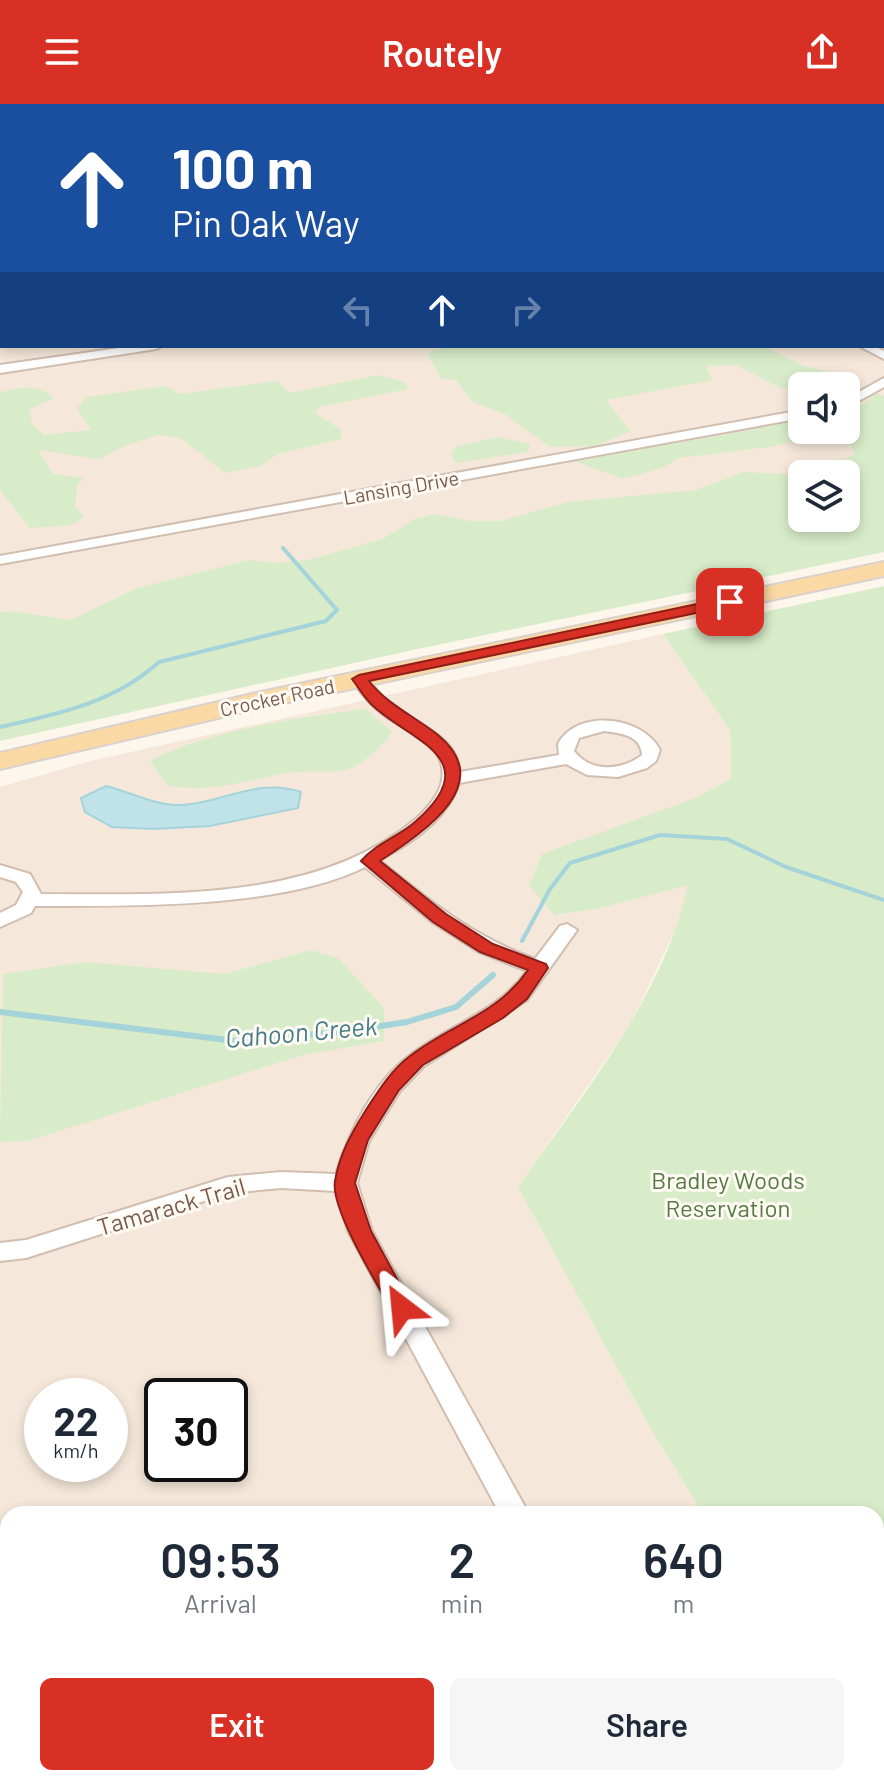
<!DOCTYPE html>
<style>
:root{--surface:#fff;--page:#f6f6f7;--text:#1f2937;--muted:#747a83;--accent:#d93025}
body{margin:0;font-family:Barlow,sans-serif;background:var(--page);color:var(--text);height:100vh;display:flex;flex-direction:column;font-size:30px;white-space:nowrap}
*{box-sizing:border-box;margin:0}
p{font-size:26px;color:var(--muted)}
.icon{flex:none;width:44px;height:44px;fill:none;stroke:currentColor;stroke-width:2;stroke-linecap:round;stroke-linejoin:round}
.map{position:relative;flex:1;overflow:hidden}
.side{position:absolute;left:0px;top:1402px;width:884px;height:280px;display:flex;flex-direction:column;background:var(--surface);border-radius:24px 24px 0 0;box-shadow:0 4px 12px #0003}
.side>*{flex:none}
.top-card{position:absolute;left:0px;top:0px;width:884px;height:244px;box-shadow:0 4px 12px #0003;background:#1a4fa0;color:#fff;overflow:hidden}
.buttons{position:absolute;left:788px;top:268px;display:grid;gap:16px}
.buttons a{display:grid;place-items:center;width:72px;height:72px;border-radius:12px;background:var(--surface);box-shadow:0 4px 12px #0003;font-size:40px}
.speed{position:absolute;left:24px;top:1274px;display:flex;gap:16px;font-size:40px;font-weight:700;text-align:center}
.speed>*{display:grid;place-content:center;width:104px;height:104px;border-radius:50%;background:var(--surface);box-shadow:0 4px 12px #0003;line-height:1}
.speed small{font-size:20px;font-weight:400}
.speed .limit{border:4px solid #111;border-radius:12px;background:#fff;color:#111}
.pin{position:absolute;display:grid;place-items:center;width:68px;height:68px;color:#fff;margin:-34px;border-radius:16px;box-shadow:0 4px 12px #0006}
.me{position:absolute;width:88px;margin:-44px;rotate:331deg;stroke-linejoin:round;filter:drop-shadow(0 0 6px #0008)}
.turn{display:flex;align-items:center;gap:28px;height:168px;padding:0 40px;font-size:36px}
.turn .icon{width:104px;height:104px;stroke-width:2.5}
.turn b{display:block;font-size:56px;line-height:68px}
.lanes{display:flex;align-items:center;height:76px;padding:0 40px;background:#0003;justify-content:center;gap:40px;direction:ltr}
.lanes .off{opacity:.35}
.eta{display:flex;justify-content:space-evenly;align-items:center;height:136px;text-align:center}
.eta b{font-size:48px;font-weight:600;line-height:56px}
.button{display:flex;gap:16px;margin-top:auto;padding:16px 40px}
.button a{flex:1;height:92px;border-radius:12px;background:var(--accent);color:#fff;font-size:32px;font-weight:600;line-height:92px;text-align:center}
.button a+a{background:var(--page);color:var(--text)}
header{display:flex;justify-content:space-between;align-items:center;height:104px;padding:0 40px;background:var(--accent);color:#fff;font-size:36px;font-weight:600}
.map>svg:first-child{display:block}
</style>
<header><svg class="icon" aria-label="menu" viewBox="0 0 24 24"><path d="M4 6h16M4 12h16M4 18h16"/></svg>Routely<svg class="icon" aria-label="share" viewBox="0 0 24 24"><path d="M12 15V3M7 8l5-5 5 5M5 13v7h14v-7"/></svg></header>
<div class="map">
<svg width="884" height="1682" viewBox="0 0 884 1682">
<rect width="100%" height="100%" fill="#fdf6ec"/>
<path fill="#f5e8da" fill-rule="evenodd" d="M0,0H321L325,2H2V242H141L0,264Z
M884,14V360L827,370H802V375L80,522L0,520V267L171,242H882ZM802,282H846V326H802Z
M663,530L730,626L731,674L698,693L555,811L597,805L689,780L681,814L630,921L518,1083L648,1320L703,1410H8V1674H876V1662L884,1673V1682H0V683L90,657ZM42,1292H110V1360H42ZM162,1292H230V1360H162Z"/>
<path fill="#d8ecc9" d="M495,0H884V12L882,2H477Z
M448,242H763L804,262L833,269L843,276L831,282L781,284L736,261L706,262L712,276L606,296L630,327L596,342L550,343L505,310L473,298L456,276L441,275L427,249Z
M378,271L404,278L408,285L319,303L315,309L340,325L341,335L278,350L261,362L225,369L181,334L158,331L127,341L99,355L38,346L53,370L84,374L77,381L75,402L84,413L71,421L30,424L0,386V288C22,284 36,279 54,294L29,306L33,321L44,331L91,326L77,304L87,293L166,282L179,290L277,277L290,289Z
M875,289L884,292V448L413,546L0,637V508L10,507L71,516L137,484L249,456L278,459L312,455L383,435L413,416L435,410L469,417H501L568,398L696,386L743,368L802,371V414H846V370H806L836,361L855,349L847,336L823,329L775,342L679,354L662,364L623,375L574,357L745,327L802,314V326H846V306L867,298Z
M498,333L530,340L528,348L456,359L451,349L457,342Z
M884,482V1673L876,1662V1410H703L648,1320L518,1083C582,991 664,892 688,781L597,805L555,811L529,782L542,750L698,693L731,674L730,626L663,530Z
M366,605L392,628C388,638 361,661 351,664C334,670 312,666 295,668C249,674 215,691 167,681L150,657C209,626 300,613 366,605Z
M311,846L338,854L384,904V937L303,951L27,1037L0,1038L3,870L86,858L224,870Z"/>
<path fill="#bfe3e8" stroke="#a5d3da" stroke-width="2" d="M106,682C126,687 146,697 166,700C212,707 252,671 301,688L298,704L210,722L153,725L112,723L85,708L81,694Z"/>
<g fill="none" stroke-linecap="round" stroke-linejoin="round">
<path stroke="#a5d3da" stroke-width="4" d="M0,623C58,610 114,599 159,558L326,517L337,506L283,444
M522,837L550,785L570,759L660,731L727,735L786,763L884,796"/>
<path stroke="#a5d3da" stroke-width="6" d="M0,908L235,937L341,928L407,918L456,903L493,871"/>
<g stroke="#d1beb0" stroke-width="4">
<path id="street" d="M319,0H329L331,2H321Z
M728,0H748L750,2H730Z
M0,20L2,21V28L0,27Z
M882,60H884V66H882Z
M2,75V81L0,82V76Z
M2,117V123L0,124V118Z
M882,118H884V124H882Z
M0,166H2V172H0Z
M882,190H884V196H882Z
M133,242H162L156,245L0,269V261Z
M859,242H874L884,247V255Z
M884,274V283L846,304V295Z
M802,306V314L0,460V452Z
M359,570L365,572C374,584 383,595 395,604C421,623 456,632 460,668L559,651L558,640C577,604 643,612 660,646L656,657L647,664L618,673L587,671L566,660L459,679C448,715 411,740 379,756C433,799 470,831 535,855L560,822L567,820L577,826L527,896L424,962L400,987L369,1037L357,1079L372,1127L529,1410H500L348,1127L336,1087L281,1084L229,1089L26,1154L0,1157V1139L26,1136L228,1073L281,1068L336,1070C349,1028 373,979 409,952C448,921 497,909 527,867L479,848L432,818L365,763C281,805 129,802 35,802L31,809L0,823V809L16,801L23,788L16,778L0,773V761L30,770L41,790C165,790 317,799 417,714C433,699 449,679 440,656C432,633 401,625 384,611C371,601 360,588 351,575ZM604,627C620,629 641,631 642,651C621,667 591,669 574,647L579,634Z
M8,1503V1536L0,1539V1506Z
M0,1541L8,1544V1578L0,1575Z
M52,1674H84L86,1682H54Z
M644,1674H678L681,1682H647Z"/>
</g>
<g stroke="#dad1cd" stroke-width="4">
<path id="primary" d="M884,458V472L261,604L0,665V649L261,588Z"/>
</g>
<use href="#street" fill="#fff" fill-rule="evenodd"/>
<use href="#primary" fill="#fbd9a5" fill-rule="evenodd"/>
</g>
<path fill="#d93025" stroke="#8d1f18" stroke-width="2" d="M730,493L735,495V501L369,577C388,601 414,612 438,631C499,681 420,730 380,757L446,810L493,840L546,860L548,864L527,895L503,914L423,961L399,986L368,1036L355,1079L371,1127L413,1204L410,1210L402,1213L394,1210C379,1183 330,1105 335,1077C339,1052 351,1030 364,1009C377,989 390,967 410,952C451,920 497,911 528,866L480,848L433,818L361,757C375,740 400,732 416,717C489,653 407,636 371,600C364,593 358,583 352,575L359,571Z"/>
<g text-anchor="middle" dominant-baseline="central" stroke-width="6" stroke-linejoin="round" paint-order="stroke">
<g font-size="20" fill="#7a5c4d" stroke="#fffaf3">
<text transform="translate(401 383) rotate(-10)">Lansing Drive</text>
<text transform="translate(277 593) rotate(-12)">Crocker Road</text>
</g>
<g font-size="24" fill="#537a41" stroke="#fffaf3">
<text x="728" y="1075">Bradley Woods<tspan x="728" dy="28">Reservation</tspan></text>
</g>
<g font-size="24" fill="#7a5c4d" stroke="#fffaf3">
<text transform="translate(171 1102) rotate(-16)">Tamarack Trail</text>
</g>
<g font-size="26" font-style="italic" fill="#437c86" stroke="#fffaf3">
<text transform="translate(301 927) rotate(-5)">Cahoon Creek</text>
</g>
</g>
</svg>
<div class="buttons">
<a><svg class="icon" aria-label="sound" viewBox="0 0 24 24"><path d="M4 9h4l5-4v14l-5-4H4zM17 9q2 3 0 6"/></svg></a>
<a><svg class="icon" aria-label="layers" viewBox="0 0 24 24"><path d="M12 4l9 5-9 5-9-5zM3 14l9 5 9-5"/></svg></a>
</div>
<div class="speed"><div>22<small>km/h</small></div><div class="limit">30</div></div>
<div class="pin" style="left:730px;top:498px;background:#d93025"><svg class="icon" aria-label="arrive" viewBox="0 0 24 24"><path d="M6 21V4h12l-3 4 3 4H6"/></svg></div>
<svg class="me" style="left:402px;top:1204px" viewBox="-20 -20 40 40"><path d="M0-17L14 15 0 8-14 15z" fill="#d93025" stroke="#fff" stroke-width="4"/></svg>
<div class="top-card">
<div class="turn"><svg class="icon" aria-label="ahead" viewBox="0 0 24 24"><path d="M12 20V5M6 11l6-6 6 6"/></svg><div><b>100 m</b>Pin Oak Way</div></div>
<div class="lanes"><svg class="icon off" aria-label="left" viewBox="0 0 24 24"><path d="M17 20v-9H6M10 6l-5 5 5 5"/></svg><svg class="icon" aria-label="ahead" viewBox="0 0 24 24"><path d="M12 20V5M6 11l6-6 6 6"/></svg><svg class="icon off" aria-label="right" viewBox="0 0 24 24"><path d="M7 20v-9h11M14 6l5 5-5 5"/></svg></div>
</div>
<section class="side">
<div class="eta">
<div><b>09:53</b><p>Arrival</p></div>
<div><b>2</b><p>min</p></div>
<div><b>640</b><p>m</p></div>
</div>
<div class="button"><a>Exit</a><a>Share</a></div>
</section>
</div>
